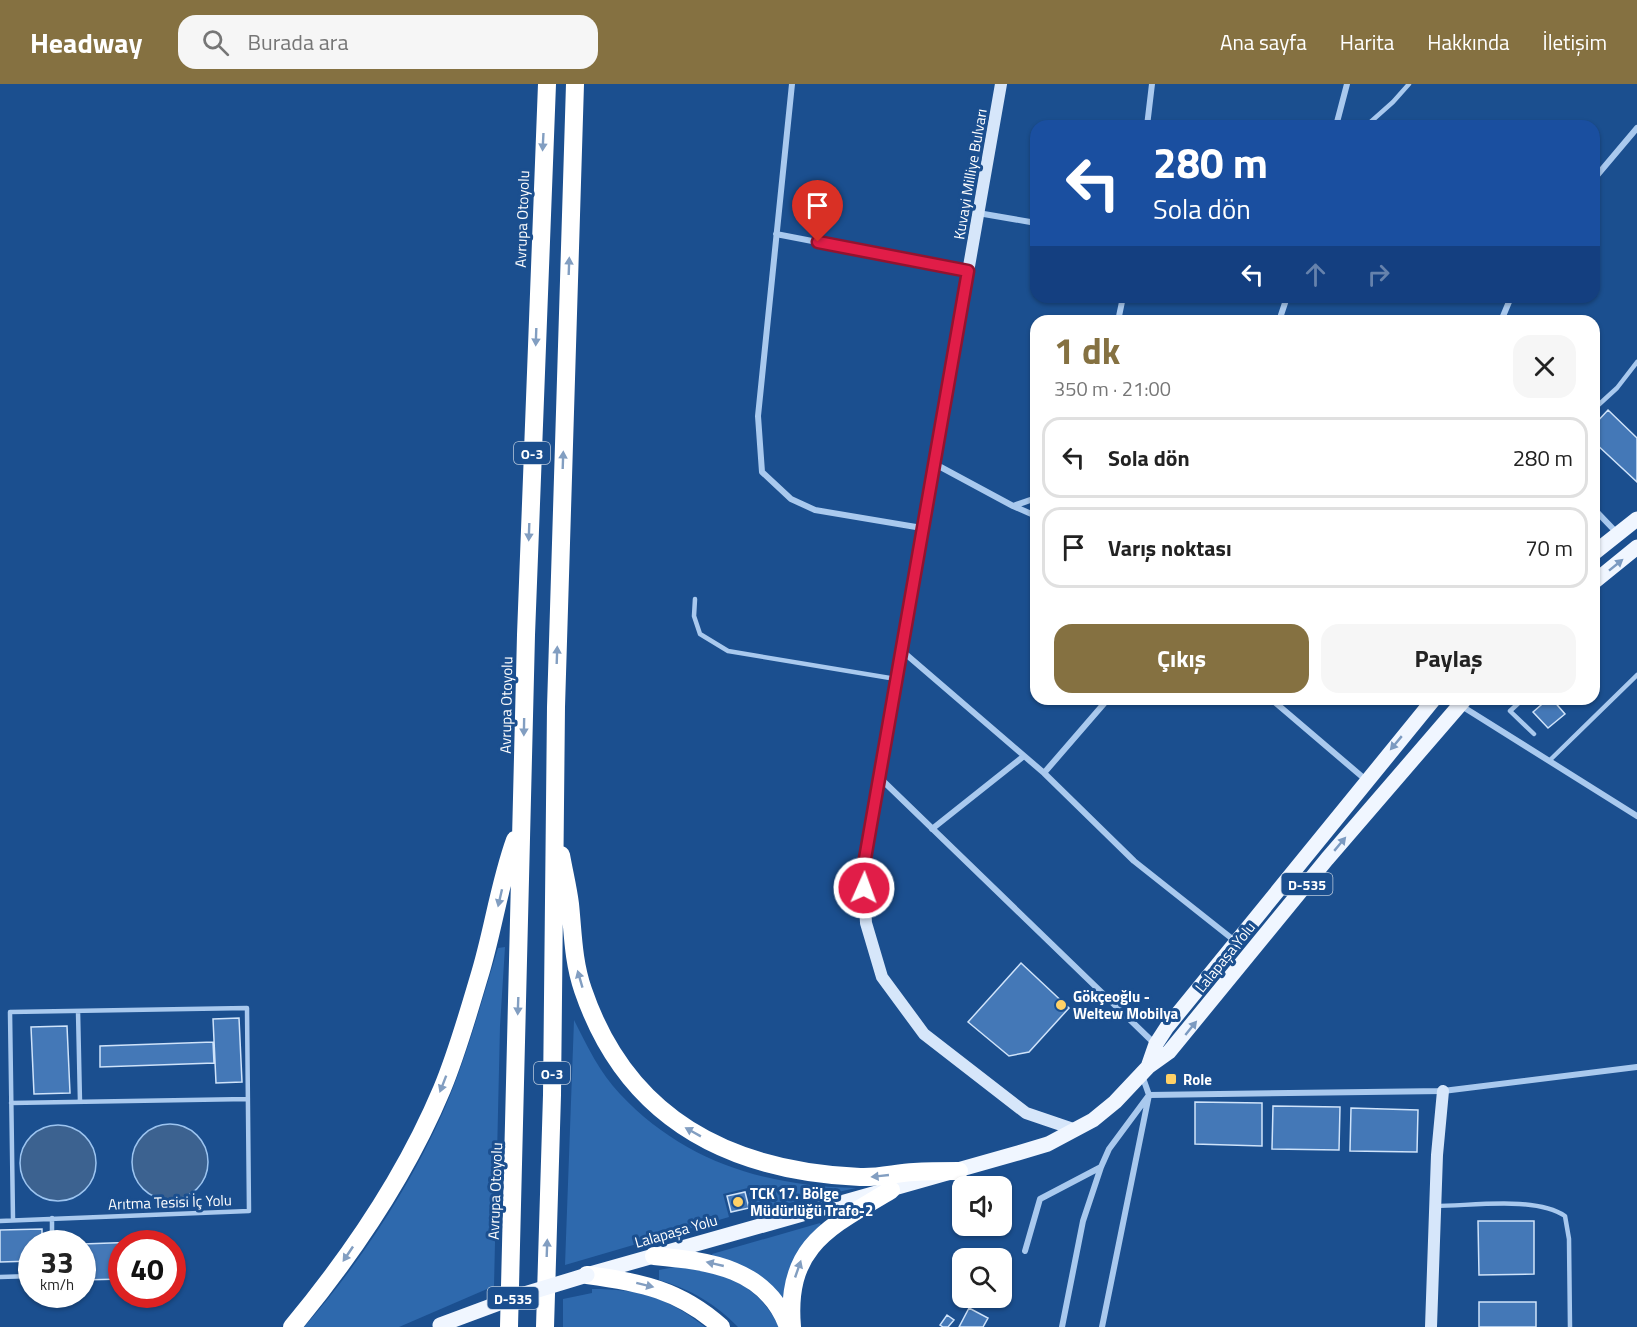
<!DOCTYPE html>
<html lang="tr">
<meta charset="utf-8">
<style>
:root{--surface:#fff;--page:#f6f6f6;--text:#222;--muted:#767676;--line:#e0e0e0;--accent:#857141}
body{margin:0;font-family:"Titillium Web",sans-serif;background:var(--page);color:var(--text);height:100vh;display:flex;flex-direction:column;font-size:22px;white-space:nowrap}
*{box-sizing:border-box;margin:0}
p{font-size:20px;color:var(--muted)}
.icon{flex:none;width:33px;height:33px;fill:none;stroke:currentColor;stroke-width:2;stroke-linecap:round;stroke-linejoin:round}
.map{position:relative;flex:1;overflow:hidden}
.panel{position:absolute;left:1030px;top:231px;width:570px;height:390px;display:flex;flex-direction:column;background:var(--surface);border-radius:18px;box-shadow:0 2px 4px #0004}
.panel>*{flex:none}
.hud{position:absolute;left:1030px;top:36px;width:570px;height:183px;border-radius:18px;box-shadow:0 2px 4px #0004;background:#1a4fa0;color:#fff;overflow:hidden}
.controls{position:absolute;left:952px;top:1092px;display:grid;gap:12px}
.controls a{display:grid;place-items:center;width:60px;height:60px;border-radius:12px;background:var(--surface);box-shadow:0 2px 4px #0004;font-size:30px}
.speed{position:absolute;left:18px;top:1146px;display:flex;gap:12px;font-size:30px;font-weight:700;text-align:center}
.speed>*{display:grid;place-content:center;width:78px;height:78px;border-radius:50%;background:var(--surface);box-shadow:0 2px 4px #0004;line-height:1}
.speed small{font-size:15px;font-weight:400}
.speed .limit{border:9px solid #d22;background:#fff;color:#111}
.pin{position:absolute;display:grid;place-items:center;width:51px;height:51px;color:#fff;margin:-62px -26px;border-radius:50% 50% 50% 0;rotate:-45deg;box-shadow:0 0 6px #0007}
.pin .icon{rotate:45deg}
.me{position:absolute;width:66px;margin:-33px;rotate:2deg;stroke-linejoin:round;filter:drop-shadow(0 0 4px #0008)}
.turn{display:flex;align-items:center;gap:21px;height:126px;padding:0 24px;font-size:27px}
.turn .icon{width:78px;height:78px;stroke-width:2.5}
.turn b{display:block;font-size:42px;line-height:51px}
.lanes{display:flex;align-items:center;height:57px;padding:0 24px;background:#0003;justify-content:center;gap:30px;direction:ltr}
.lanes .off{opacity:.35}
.round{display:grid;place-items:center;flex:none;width:63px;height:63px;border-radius:18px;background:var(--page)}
.summary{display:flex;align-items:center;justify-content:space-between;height:102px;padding:0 24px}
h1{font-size:36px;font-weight:700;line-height:45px;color:var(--accent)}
.action{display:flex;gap:12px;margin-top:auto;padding:12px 24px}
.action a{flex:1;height:69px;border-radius:18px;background:var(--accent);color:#fff;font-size:24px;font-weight:700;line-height:69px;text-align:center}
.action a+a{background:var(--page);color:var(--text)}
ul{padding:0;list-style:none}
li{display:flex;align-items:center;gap:18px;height:81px;margin:0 12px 9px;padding:0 12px;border:3px solid var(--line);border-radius:18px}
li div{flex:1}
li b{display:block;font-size:22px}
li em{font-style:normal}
header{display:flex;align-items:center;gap:36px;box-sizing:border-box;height:84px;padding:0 30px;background:var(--accent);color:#fff}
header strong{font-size:28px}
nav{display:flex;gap:33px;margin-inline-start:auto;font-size:21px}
.search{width:420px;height:54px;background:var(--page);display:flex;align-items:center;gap:15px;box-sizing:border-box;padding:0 21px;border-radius:18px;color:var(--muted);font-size:22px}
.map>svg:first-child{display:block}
</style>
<header>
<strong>Headway</strong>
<div class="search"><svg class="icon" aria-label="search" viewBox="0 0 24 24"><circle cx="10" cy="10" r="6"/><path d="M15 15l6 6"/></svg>Burada ara</div>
<nav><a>Ana sayfa</a><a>Harita</a><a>Hakkında</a><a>İletişim</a></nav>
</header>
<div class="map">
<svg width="1637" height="1243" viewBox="0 0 1637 1243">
<rect width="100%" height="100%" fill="#1b4f8f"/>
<path fill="#2e69ad" d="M505,863L500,942L494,1202L399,1243H304C358,1182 410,1103 443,1028C466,976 481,919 498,864Z
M574,936C587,962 600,989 620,1010C684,1078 765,1102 856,1104L753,1127L748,1104L723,1110L729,1133L565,1181Z
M820,1139L822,1143L784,1219C762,1191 747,1181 713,1173L712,1170Z
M675,1183C722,1188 757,1198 779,1243H738C717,1221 689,1204 659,1196V1186Z
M592,1205C639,1205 667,1213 705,1243H563V1215L592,1209Z"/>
<path fill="#3c6290" stroke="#9cc4f0" stroke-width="1.5" d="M132 1078a38 38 0 1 1 76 0a38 38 0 1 1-76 0Z
M20 1079a38 38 0 1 1 76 0a38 38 0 1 1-76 0Z"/>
<path fill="#4478b7" stroke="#cfe3fa" stroke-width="1.5" d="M1608,326L1637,354V398L1594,358V341Z
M1548,615H1552L1565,630L1548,644L1533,628Z
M1021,879L1069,924L1029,968L1009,972L968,938Z
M239,934L242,998L216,999L213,935Z
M67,942L70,1009L34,1010L31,943Z
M213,958L214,979L100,983V962Z
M1195,1018L1262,1019V1062L1195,1060Z
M1273,1022L1340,1023L1339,1066L1272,1065Z
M1351,1024L1418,1026L1417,1068L1350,1067Z
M745,1108L749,1124L731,1128L727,1112Z
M1478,1137H1534V1190L1479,1191Z
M42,1145V1160H32V1177L0,1178V1146Z
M140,1158L122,1160V1195L82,1196V1160Z
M1479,1218H1536V1243H1479Z
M969,1224L988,1234L983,1243H959Z
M947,1231L954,1236L948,1243H943L940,1241Z"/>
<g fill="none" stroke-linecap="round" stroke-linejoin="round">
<path stroke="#a9c9ee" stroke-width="4.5" d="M1366,42L1393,18L1409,0
M1594,325L1617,304L1637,278
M695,515L694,532L700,550L728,567L896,595
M1523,615L1510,627L1534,650
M1549,677L1637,591
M78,927L80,1018
M11,1019L248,1015
M1435,1122C1472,1122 1535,1112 1565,1132L1569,1155L1570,1243
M52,1134V1160
M0,1137L249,1127L247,924L10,928L13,1135
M0,1193L32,1192"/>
<path stroke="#a9c9ee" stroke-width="6" d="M792,0L758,332L762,388L791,415L815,426L922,444
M1147,42L1152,0
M1336,42L1347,0
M1594,95L1637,44
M978,129L1036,139
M776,150L967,187
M1118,237L1123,213
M1279,237L1287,213
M1501,237L1511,213
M935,380L1013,422L1036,414
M1013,422L1036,432
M1594,425L1618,450
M901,566L1044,689L1134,777L1235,857
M1271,615L1366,696
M1460,621L1637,732
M1044,689L1108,615
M880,694L1155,960
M932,745L1024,672
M1025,1167L1040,1115L1101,1083
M1062,1243L1083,1137L1101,1083L1109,1065L1149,1011L1443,1007L1637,983
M1102,1243L1149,1011L1142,991"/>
<path stroke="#d6e6fa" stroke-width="12" d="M1001,0L863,786L866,839L882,893L924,950L1026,1029L1076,1046
M1431,1243L1437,1071L1443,1007"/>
<path stroke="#f0f6ff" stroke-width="15" d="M1594,469L1637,435
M1594,498L1637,463
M1148,983L1156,960L1167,943L1434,615
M590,1190L1018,1069L1048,1060L1093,1036L1115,1018L1148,983L1169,968L1327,775L1465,615"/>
<path stroke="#fff" stroke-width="18" d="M561,771C564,788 568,804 570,820C573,849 573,877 583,906C627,1035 729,1087 860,1093C878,1094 896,1089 914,1088C929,1087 944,1087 959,1087
M654,1172C709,1177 767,1184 788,1243
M587,1191C640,1198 680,1206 721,1243
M292,1243C351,1172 406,1091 442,1005C457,969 468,930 479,893C493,848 499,800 515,756
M509,1243L526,551L547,0
M545,1243L552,1011L556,623L575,0
M792,1243C785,1161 830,1143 891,1106"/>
<path stroke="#f0f6ff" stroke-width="15" d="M440,1241L518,1212L587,1191"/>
</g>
<defs><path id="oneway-solid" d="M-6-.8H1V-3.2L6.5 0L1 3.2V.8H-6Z" transform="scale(1.5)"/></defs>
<g fill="#829ec1">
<use href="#oneway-solid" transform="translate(543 58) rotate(93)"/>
<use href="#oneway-solid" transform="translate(569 182) rotate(-88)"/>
<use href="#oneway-solid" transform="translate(536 253) rotate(92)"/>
<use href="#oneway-solid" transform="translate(563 376) rotate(-88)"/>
<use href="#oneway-solid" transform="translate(529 448) rotate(92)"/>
<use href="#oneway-solid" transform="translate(557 571) rotate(-88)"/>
<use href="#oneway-solid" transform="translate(524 643) rotate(91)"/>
<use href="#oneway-solid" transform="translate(500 814) rotate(103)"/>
<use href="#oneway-solid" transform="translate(580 895) rotate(-106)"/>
<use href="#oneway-solid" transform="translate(518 922) rotate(92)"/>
<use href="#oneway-solid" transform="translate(443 1000) rotate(111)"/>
<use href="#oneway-solid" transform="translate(693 1048) rotate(-151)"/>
<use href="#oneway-solid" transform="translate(880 1092) rotate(174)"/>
<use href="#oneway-solid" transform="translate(547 1164) rotate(-88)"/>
<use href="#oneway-solid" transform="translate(348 1170) rotate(124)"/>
<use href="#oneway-solid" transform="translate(715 1180) rotate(-167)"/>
<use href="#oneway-solid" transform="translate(798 1185) rotate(-71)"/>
<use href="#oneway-solid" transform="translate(645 1201) rotate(14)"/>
</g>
<g fill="#7b9ac1">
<use href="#oneway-solid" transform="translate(1616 481) rotate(-39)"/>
<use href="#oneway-solid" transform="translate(1396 659) rotate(130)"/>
<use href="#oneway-solid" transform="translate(1340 760) rotate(-50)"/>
<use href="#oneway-solid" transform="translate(1191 944) rotate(-51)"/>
</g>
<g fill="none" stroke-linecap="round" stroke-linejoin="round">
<g stroke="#92132f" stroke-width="15">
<path id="route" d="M818,158L968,187L863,786L864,804"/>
</g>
<use href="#route" stroke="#e11d48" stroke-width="10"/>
</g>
<g fill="#ffd166" stroke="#1b4f8f" stroke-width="2">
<circle cx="1061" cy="921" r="6"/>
<rect x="1165" y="989" width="12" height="12" rx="3"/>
<circle cx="738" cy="1118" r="6"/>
</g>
<g text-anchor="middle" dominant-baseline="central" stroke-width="6" stroke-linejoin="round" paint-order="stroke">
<g fill="#1b4f8f" stroke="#bbcadd" stroke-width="1.5">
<rect x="514" y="358" width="36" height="22" rx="4.5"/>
<rect x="1281.5" y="789" width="51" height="22" rx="4.5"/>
<rect x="534" y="978" width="36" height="22" rx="4.5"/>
<rect x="487.5" y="1203" width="51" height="22" rx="4.5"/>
</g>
<g font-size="14" font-weight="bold" fill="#fff">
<text x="532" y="369">O-3</text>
<text x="1307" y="800">D-535</text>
<text x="552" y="989">O-3</text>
<text x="513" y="1214">D-535</text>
</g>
<g font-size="15" fill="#fff" stroke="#1b4f8f">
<text transform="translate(970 90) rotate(-80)">Kuvayi Milliye Bulvarı</text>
<text transform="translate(522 135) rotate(-88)">Avrupa Otoyolu</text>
<text transform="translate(506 621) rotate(-89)">Avrupa Otoyolu</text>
<text transform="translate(1225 873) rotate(-51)">Lalapaşa Yolu</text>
<text transform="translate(495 1107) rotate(-88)">Avrupa Otoyolu</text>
<text transform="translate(170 1118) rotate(-2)">Arıtma Tesisi İç Yolu</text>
<text transform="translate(676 1147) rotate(-16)">Lalapaşa Yolu</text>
</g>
<g font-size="15" font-weight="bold" fill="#fff" stroke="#1b4f8f" text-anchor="start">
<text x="1073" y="912">Gökçeoğlu -<tspan x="1073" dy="17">Weltew Mobilya</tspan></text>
<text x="1183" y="995">Role</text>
<text x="750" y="1109">TCK 17. Bölge<tspan x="750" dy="17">Müdürlüğü Trafo-2</tspan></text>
</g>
</g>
</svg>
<div class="controls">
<a><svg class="icon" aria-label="sound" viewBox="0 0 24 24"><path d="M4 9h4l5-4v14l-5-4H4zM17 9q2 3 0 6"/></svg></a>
<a><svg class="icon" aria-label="search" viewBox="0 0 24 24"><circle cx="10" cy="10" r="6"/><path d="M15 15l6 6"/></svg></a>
</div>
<div class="speed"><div>33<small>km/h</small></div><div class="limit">40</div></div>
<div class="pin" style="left:818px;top:158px;background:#d93025"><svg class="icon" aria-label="arrive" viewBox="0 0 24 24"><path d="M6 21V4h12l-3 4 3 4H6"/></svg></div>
<svg class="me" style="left:864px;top:804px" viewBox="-20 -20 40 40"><circle r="17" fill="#e11d48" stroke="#fff" stroke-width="3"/><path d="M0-11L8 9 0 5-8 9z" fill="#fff"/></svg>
<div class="hud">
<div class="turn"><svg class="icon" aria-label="left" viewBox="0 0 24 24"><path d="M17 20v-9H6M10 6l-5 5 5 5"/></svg><div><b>280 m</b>Sola dön</div></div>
<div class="lanes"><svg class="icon" aria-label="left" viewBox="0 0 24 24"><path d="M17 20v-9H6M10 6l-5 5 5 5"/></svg><svg class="icon off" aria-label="ahead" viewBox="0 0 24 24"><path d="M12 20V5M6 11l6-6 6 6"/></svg><svg class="icon off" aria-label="right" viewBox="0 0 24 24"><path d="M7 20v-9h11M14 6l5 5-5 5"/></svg></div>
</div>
<section class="panel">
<div class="summary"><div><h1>1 dk</h1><p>350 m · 21:00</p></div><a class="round"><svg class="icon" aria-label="close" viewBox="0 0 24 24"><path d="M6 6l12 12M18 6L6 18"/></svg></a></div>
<ul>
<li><svg class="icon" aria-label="left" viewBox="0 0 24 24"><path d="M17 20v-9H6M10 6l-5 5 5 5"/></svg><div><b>Sola dön</b></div><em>280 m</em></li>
<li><svg class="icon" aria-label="arrive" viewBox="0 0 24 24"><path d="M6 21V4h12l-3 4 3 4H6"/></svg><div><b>Varış noktası</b></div><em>70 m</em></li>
</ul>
<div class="action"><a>Çıkış</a><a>Paylaş</a></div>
</section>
</div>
